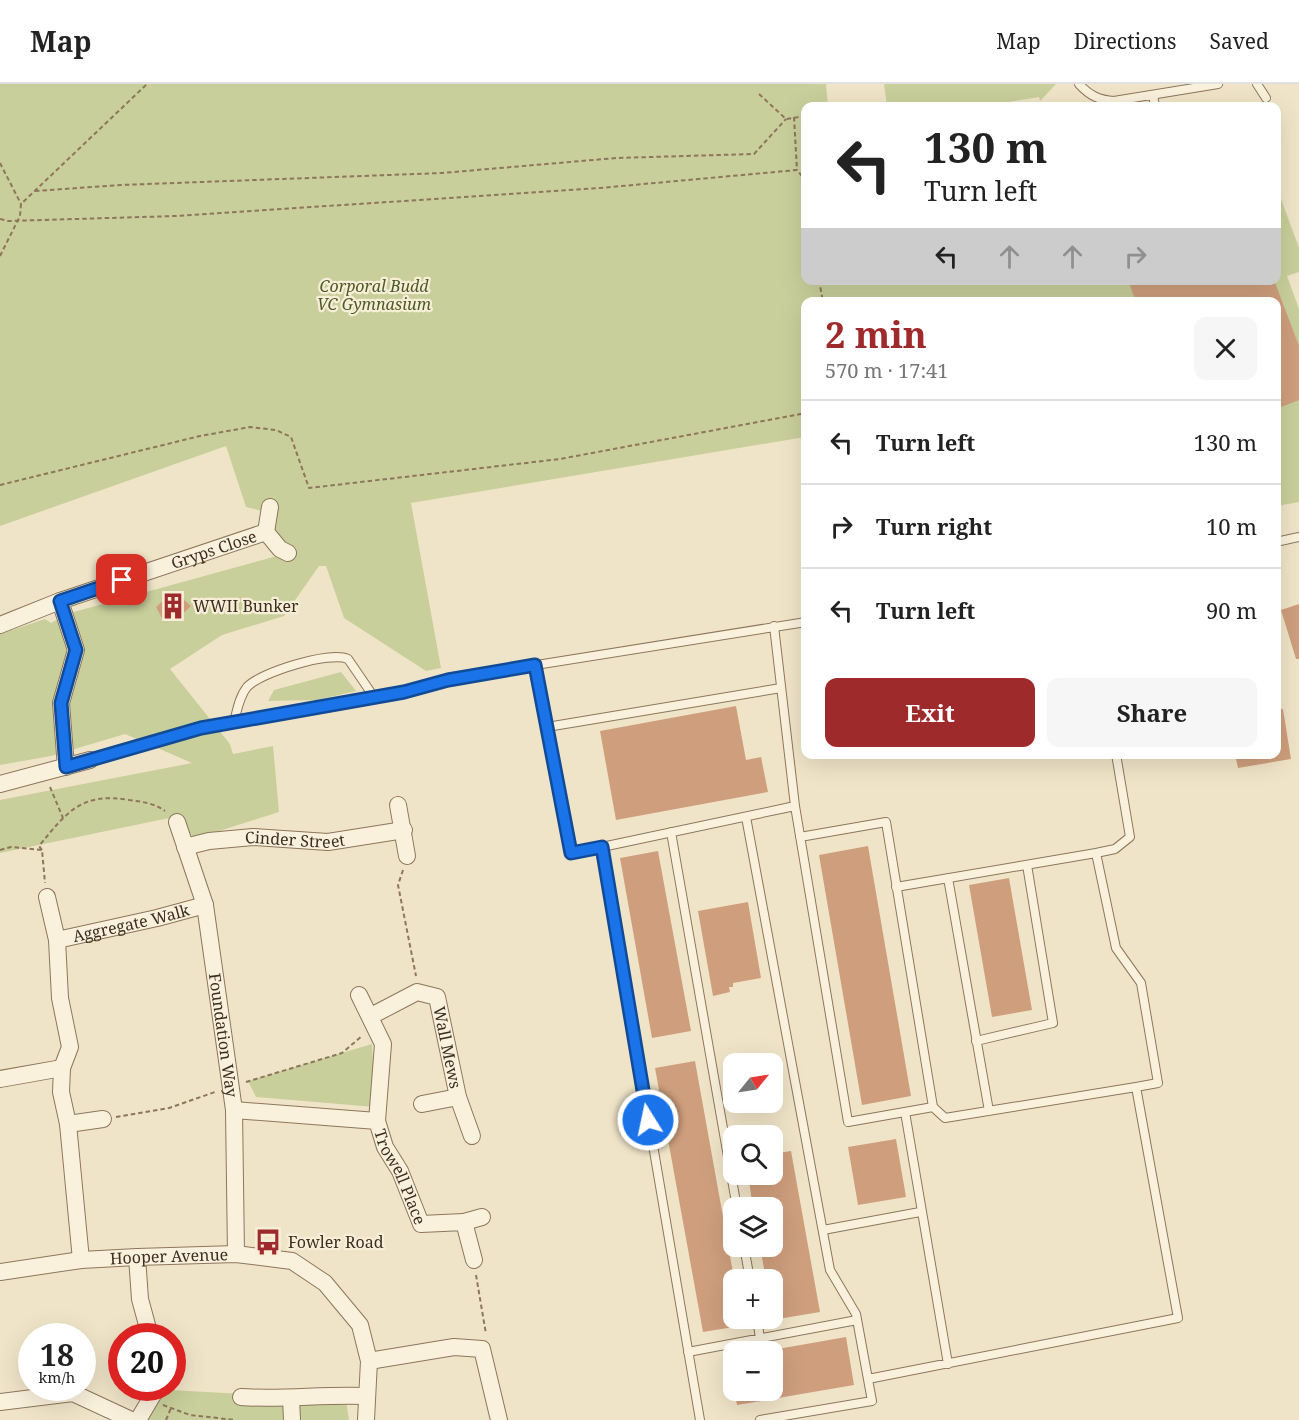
<!DOCTYPE html>
<meta charset="utf-8">
<style>
:root{--surface:#fff;--page:#f6f6f6;--text:#222;--muted:#767676;--line:#e0e0e0;--accent:#9e2a2b}
body{margin:0;font-family:"Noto Serif",serif;background:var(--page);color:var(--text);height:100vh;display:flex;flex-direction:column;font-size:22px;white-space:nowrap}
*{box-sizing:border-box;margin:0}
p{font-size:20px;color:var(--muted)}
.icon{flex:none;width:33px;height:33px;fill:none;stroke:currentColor;stroke-width:2;stroke-linecap:round;stroke-linejoin:round}
.map{position:relative;flex:1;overflow:hidden}
.sheet{position:absolute;left:801px;top:213px;width:480px;height:462px;display:flex;flex-direction:column;background:var(--surface);border-radius:12px;box-shadow:0 6px 24px #0002}
.sheet>*{flex:none}
.top-card{position:absolute;left:801px;top:18px;width:480px;height:183px;border-radius:12px;box-shadow:0 6px 24px #0002;background:#fff;color:var(--text);overflow:hidden}
.needle{width:39px;rotate:60deg}
.buttons{position:absolute;left:723px;top:969px;display:grid;gap:12px}
.buttons a{display:grid;place-items:center;width:60px;height:60px;border-radius:12px;background:var(--surface);box-shadow:0 6px 24px #0002;font-size:30px}
.speed{position:absolute;left:18px;top:1239px;display:flex;gap:12px;font-size:30px;font-weight:700;text-align:center}
.speed>*{display:grid;place-content:center;width:78px;height:78px;border-radius:50%;background:var(--surface);box-shadow:0 6px 24px #0002;line-height:1}
.speed small{font-size:15px;font-weight:400}
.speed .limit{border:9px solid #d22;background:#fff;color:#111}
.pin{position:absolute;display:grid;place-items:center;width:51px;height:51px;color:#fff;margin:-26px;border-radius:12px;box-shadow:0 3px 9px #0006}
.me{position:absolute;width:66px;margin:-33px;rotate:350deg;stroke-linejoin:round;filter:drop-shadow(0 0 4px #0008)}
.turn{display:flex;align-items:center;gap:21px;height:126px;padding:0 24px;font-size:27px}
.turn .icon{width:78px;height:78px;stroke-width:2.5}
.turn b{display:block;font-size:42px;line-height:51px}
.lanes{display:flex;align-items:center;height:57px;padding:0 24px;background:#0003;justify-content:center;gap:30px;direction:ltr}
.lanes .off{opacity:.35}
.round{display:grid;place-items:center;flex:none;width:63px;height:63px;border-radius:12px;background:var(--page)}
.overview{display:flex;align-items:center;justify-content:space-between;height:102px;padding:0 24px}
h1{font-size:36px;font-weight:700;line-height:45px;color:var(--accent)}
.action{display:flex;gap:12px;margin-top:auto;padding:12px 24px}
.action a{flex:1;height:69px;border-radius:12px;background:var(--accent);color:#fff;font-size:24px;font-weight:700;line-height:69px;text-align:center}
.action a+a{background:var(--page);color:var(--text)}
ul{padding:0;list-style:none}
li{display:flex;align-items:center;gap:18px;height:84px;padding:0 24px;border-top:2px solid var(--line)}
li div{flex:1}
li b{display:block;font-size:22px}
li em{font-style:normal}
header{display:flex;align-items:center;gap:36px;box-sizing:border-box;height:84px;padding:0 30px;background:var(--surface);border-bottom:2px solid var(--line)}
header strong{font-size:28px}
nav{display:flex;gap:33px;margin-inline-start:auto;font-size:21px}
.map>svg:first-child{display:block}
</style>
<header>
<strong>Map</strong>
<nav><a>Map</a><a>Directions</a><a>Saved</a></nav>
</header>
<div class="map">
<svg width="1299" height="1336" viewBox="0 0 1299 1336">
<rect width="100%" height="100%" fill="#f0e4c8"/>
<path fill="#c9cf9b" d="M0,0H826L828,22H806V196H1276L1277,104L1299,164V188L1287,192L1299,225V418L1277,422L1276,218H806L805,353L411,419L441,584L426,587L344,534L326,482H319L284,532L222,551L170,585L230,660L233,670L273,662L279,728L194,755L179,732L0,769V716L192,679L125,650L51,672L0,681V550L45,535L51,539L70,529L288,469L273,458L271,429L246,423L226,362L0,442Z
M884,0H1056L1040,17L1039,13L983,22H887Z
M341,588L356,607L317,616L268,617L274,606Z
M372,960L375,1023L256,1013L248,997Z
M171,1306L346,1316L349,1336H146L154,1321Z"/>
<path fill="#cf9f7d" d="M1128,196H1274L1299,262V316L1276,325V218H1136Z
M174,507L191,522L176,536H163L156,523Z
M1299,520V575H1296L1281,526Z
M736,622L746,676L761,673L768,708L616,736L600,647Z
M1276,625H1283L1291,675L1238,684L1235,670H1276Z
M868,762L911,1012L862,1021L819,771Z
M658,767L691,947L652,954L620,774Z
M1009,794L1032,926L992,933L969,801Z
M748,818L761,894L733,899V903H729L730,908L713,912L698,827Z
M695,977L734,1194V1243L703,1248L655,984Z
M896,1055L906,1113L858,1121L848,1063Z
M791,1067L820,1228L772,1236V1196H766L760,1162H772V1124H753L748,1090H772V1070Z
M846,1253L854,1301L737,1321L734,1306H772V1266Z"/>
<g fill="none" stroke-linecap="round" stroke-linejoin="round">
<g stroke="#8d765c" stroke-width="10">
<path id="lane" d="M1079,0C1090,12 1099,16 1114,17L1218,0
M1257,0L1266,14
M1153,11L1155,22
M1276,458L1299,453
M774,542L795,722L848,1038L933,1023L886,738L800,753
M535,581L571,769L602,763L700,1336
M234,638C237,627 239,613 247,603C261,588 330,567 348,575L374,613
M547,643L781,604
M90,676L201,644L403,608L448,595L806,538
M746,733L830,1186L856,1230L872,1317L760,1336
M671,748L737,1124
M602,763L795,722
M1096,769L1115,765L1130,753L1116,670
M948,794L989,1027
M896,803L1096,769L1116,864L1141,899L1158,999L1136,1003
M976,957L1053,939L1027,781
M905,1028L948,1280
M823,1146L920,1128
M744,1162L750,1196
M757,1234L760,1255
M688,1268L857,1236
M868,1295L1178,1234L1136,1003L945,1034L933,1023"/>
</g>
<g stroke="#8d765c" stroke-width="18">
<g id="street">
<path d="M266,448L270,423"/>
<path d="M0,541L60,517"/>
<path id="s1" d="M66,683L61,619L76,566L60,517L266,448L280,465L288,469"/>
<path d="M0,700L90,676"/>
<path d="M398,721L407,772"/>
<path id="s2" d="M177,738L205,821L234,1026L236,1170"/>
<path id="s3" d="M185,763L209,757L253,753L328,758L404,746"/>
<path d="M47,813L57,856L60,914L70,963L62,984L61,1008L68,1040L81,1176"/>
<path id="s4" d="M57,856L157,834L205,821"/>
<path d="M359,911L383,960L377,1037"/>
<path id="s5" d="M371,932L417,908L437,913L458,1013L422,1020"/>
<path d="M0,995L62,984"/>
<path d="M458,1013L472,1052"/>
<path id="s6" d="M234,1026L377,1037L385,1063L400,1087L421,1140L464,1138L474,1176"/>
<path d="M68,1040L103,1035"/>
<path d="M464,1138L482,1133"/>
<path d="M137,1173L140,1215L150,1252"/>
<path id="s7" d="M0,1188L81,1176L137,1173L236,1170L292,1177L325,1199L360,1241L369,1277L366,1336"/>
<path d="M369,1277L454,1263L482,1265L499,1336"/>
<path d="M241,1313C285,1316 323,1310 367,1312"/>
<path d="M291,1314L292,1336"/>
<path d="M0,1318L73,1309L131,1336"/>
<path d="M138,1336L157,1304"/>
</g>
</g>
<path stroke="#8d765c" stroke-width="2" stroke-dasharray="4.5 3" stroke-linecap="butt" d="M759,10L786,35L806,32
M794,33L797,86
M0,79L21,120
M35,107L121,101L442,89L616,74L754,70L786,35
M0,135L8,137L176,132L600,104L797,86L802,92L806,114
M0,172L20,132L21,120L147,0
M819,196L823,218
M0,401L200,352L250,343L276,346L291,353L309,404L560,375L806,329
M50,703L63,734
M0,766L11,763L42,766L45,799
M42,766L39,762C67,728 81,708 129,716C143,718 154,719 165,727
M403,786L398,801L416,892
M246,998L342,969L362,952
M116,1033L169,1024L215,1008
M476,1191L486,1250
M163,1321L190,1331L235,1336
M166,1336L171,1324"/>
<use href="#lane" stroke="#faf1dc" stroke-width="8"/>
<use href="#street" stroke="#faf1dc" stroke-width="16"/>
</g>
<g fill="none" stroke-linecap="round" stroke-linejoin="round">
<g stroke="#114b97" stroke-width="15">
<path id="route" d="M122,496L60,517L76,566L61,619L66,683L201,644L404,608L448,596L535,581L571,769L602,763L648,1036"/>
</g>
<use href="#route" stroke="#1a73e8" stroke-width="10"/>
</g>
<defs>
<g id="building-bare" transform="scale(2.07)"><path d="M-4-6H4V6H1V3H-1V6H-4ZM-2.5-4.3h1.7v1.8h-1.7ZM.8-4.3h1.7v1.8H.8ZM-2.5-1h1.7V.8h-1.7ZM.8-1h1.7V.8H.8Z" fill="#9e2a2b" stroke="#f7eed8" stroke-width="2.5" paint-order="stroke"/></g>
<g id="bus-bare" transform="scale(2.07)"><path d="M-5-6H5V4H4V6H2V4H-2V6H-4V4H-5ZM-3.5-4V0h7V-4ZM-3.5 1.2v1.5H-2V1.2ZM2 1.2v1.5H3.5V1.2Z" fill="#9e2a2b" stroke="#f7eed8" stroke-width="2.5" paint-order="stroke"/></g>
</defs>
<g fill-rule="evenodd">
<use href="#building-bare" x="173" y="522"/>
<use href="#bus-bare" x="268" y="1158"/>
</g>
<g text-anchor="middle" dominant-baseline="central" stroke-width="4.5" stroke-linejoin="round" paint-order="stroke">
<g font-size="16" font-style="italic" fill="#4d5a26" stroke="#f7eed8">
<text x="374" y="202">Corporal Budd<tspan x="374" dy="18">VC Gymnasium</tspan></text>
</g>
<g font-size="16" fill="#3d2e20" stroke="#f7eed8">
<text stroke="none"><textPath href="#s1" startOffset="333">Gryps Close</textPath></text>
<text stroke="none"><textPath href="#s3" startOffset="111">Cinder Street</textPath></text>
<text stroke="none"><textPath href="#s4" startOffset="76">Aggregate Walk</textPath></text>
<text stroke="none"><textPath href="#s2" startOffset="219">Foundation Way</textPath></text>
<text stroke="none"><textPath href="#s5" startOffset="124">Wall Mews</textPath></text>
<text stroke="none"><textPath href="#s6" startOffset="204">Trowell Place</textPath></text>
<text stroke="none"><textPath href="#s7" startOffset="170">Hooper Avenue</textPath></text>
</g>
<g font-size="16" fill="#3d2e20" stroke="#f7eed8" text-anchor="start">
<text x="193" y="522">WWII Bunker</text>
<text x="288" y="1158">Fowler Road</text>
</g>
</g>
</svg>
<div class="buttons">
<a><svg class="needle" viewBox="-14 -14 28 28"><path d="M0-13l5 13h-10z" fill="#e53935"/><path d="M0 13l5-13h-10z" fill="#767676"/></svg></a>
<a><svg class="icon" aria-label="search" viewBox="0 0 24 24"><circle cx="10" cy="10" r="6"/><path d="M15 15l6 6"/></svg></a>
<a><svg class="icon" aria-label="layers" viewBox="0 0 24 24"><path d="M12 4l9 5-9 5-9-5zM3 14l9 5 9-5"/></svg></a>
<a>+</a>
<a>−</a>
</div>
<div class="speed"><div>18<small>km/h</small></div><div class="limit">20</div></div>
<div class="pin" style="left:122px;top:496px;background:#d93025"><svg class="icon" aria-label="arrive" viewBox="0 0 24 24"><path d="M6 21V4h12l-3 4 3 4H6"/></svg></div>
<svg class="me" style="left:648px;top:1036px" viewBox="-20 -20 40 40"><circle r="17" fill="#1a73e8" stroke="#fff" stroke-width="3"/><path d="M0-11L8 9 0 5-8 9z" fill="#fff"/></svg>
<div class="top-card">
<div class="turn"><svg class="icon" aria-label="left" viewBox="0 0 24 24"><path d="M17 20v-9H6M10 6l-5 5 5 5"/></svg><div><b>130 m</b>Turn left</div></div>
<div class="lanes"><svg class="icon" aria-label="left" viewBox="0 0 24 24"><path d="M17 20v-9H6M10 6l-5 5 5 5"/></svg><svg class="icon off" aria-label="ahead" viewBox="0 0 24 24"><path d="M12 20V5M6 11l6-6 6 6"/></svg><svg class="icon off" aria-label="ahead" viewBox="0 0 24 24"><path d="M12 20V5M6 11l6-6 6 6"/></svg><svg class="icon off" aria-label="right" viewBox="0 0 24 24"><path d="M7 20v-9h11M14 6l5 5-5 5"/></svg></div>
</div>
<section class="sheet">
<div class="overview"><div><h1>2 min</h1><p>570 m · 17:41</p></div><a class="round"><svg class="icon" aria-label="close" viewBox="0 0 24 24"><path d="M6 6l12 12M18 6L6 18"/></svg></a></div>
<ul>
<li><svg class="icon" aria-label="left" viewBox="0 0 24 24"><path d="M17 20v-9H6M10 6l-5 5 5 5"/></svg><div><b>Turn left</b></div><em>130 m</em></li>
<li><svg class="icon" aria-label="right" viewBox="0 0 24 24"><path d="M7 20v-9h11M14 6l5 5-5 5"/></svg><div><b>Turn right</b></div><em>10 m</em></li>
<li><svg class="icon" aria-label="left" viewBox="0 0 24 24"><path d="M17 20v-9H6M10 6l-5 5 5 5"/></svg><div><b>Turn left</b></div><em>90 m</em></li>
</ul>
<div class="action"><a>Exit</a><a>Share</a></div>
</section>
</div>
